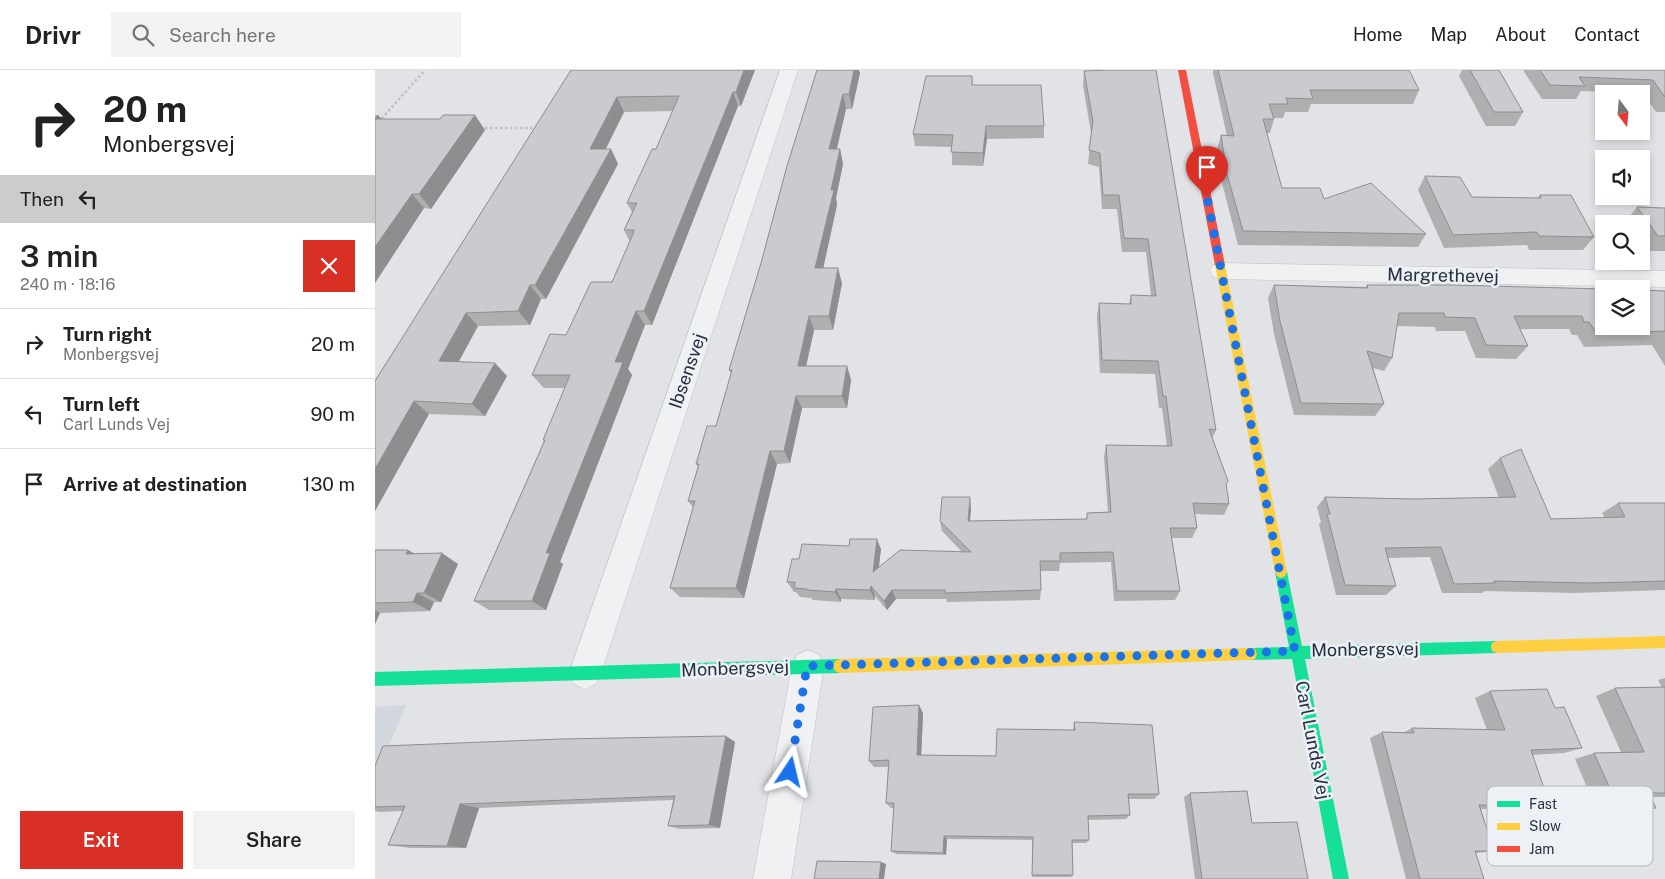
<!DOCTYPE html>
<meta charset="utf-8">
<style>
:root{--surface:#fff;--page:#f2f2f2;--text:#222;--muted:#767676;--line:#e0e0e0;--accent:#d93025}
body{margin:0;font-family:"Public Sans",sans-serif;background:var(--page);color:var(--text);height:100vh;display:flex;flex-direction:column;font-size:19px;white-space:nowrap}
*{box-sizing:border-box;margin:0}
p{font-size:16px;color:var(--muted)}
.icon{flex:none;width:28px;height:28px;fill:none;stroke:currentColor;stroke-width:2;stroke-linecap:round;stroke-linejoin:round}
.map{position:relative;flex:1;overflow:hidden}
.panel{display:flex;flex-direction:column;background:var(--surface);width:375px}
.panel>*{flex:none}
.guide{background:#fff;color:var(--text);overflow:hidden}
.needle{width:32px;rotate:164deg}
.buttons{position:absolute;left:1220px;top:15px;display:grid;gap:10px}
.buttons a{display:grid;place-items:center;width:55px;height:55px;border-radius:0px;background:var(--surface);box-shadow:0 2px 8px #0003;font-size:25px}
.pin{position:absolute;display:grid;place-items:center;width:42px;height:42px;color:#fff;margin:-51px -21px;border-radius:50% 50% 50% 0;rotate:-45deg;box-shadow:0 0 5px #0007}
.pin .icon{rotate:45deg}
.me{position:absolute;width:55px;margin:-28px;rotate:10deg;stroke-linejoin:round;filter:drop-shadow(0 0 4px #0008)}
.turn{display:flex;align-items:center;gap:18px;height:105px;padding:0 20px;font-size:22px}
.turn .icon{width:65px;height:65px;stroke-width:2.5}
.turn b{display:block;font-size:35px;line-height:42px}
.then{display:flex;align-items:center;height:48px;padding:0 20px;background:#0003;gap:10px;font-size:19px}
.round{display:grid;place-items:center;flex:none;width:52px;height:52px;border-radius:0px;background:var(--page)}
.overview{display:flex;align-items:center;justify-content:space-between;height:85px;padding:0 20px}
h1{font-size:30px;font-weight:600;line-height:38px}
.cta{display:flex;gap:10px;margin-top:auto;padding:10px 20px}
.cta a{flex:1;height:58px;border-radius:0px;background:var(--accent);color:#fff;font-size:20px;font-weight:600;line-height:58px;text-align:center}
.cta a+a{background:var(--page);color:var(--text)}
ul{padding:0;list-style:none}
li{display:flex;align-items:center;gap:15px;height:70px;padding:0 20px;border-top:1px solid var(--line)}
li div{flex:1}
li b{display:block;font-size:19px}
li em{font-style:normal}
header{display:flex;align-items:center;gap:30px;box-sizing:border-box;height:70px;padding:0 25px;background:var(--surface);border-bottom:1px solid var(--line)}
header strong{font-size:24px}
nav{display:flex;gap:28px;margin-inline-start:auto;font-size:18px}
.search{width:350px;height:45px;background:var(--page);display:flex;align-items:center;gap:12px;box-sizing:border-box;padding:0 18px;border-radius:0px;color:var(--muted);font-size:19px}
main{display:flex;flex:1;min-height:0}
.map>svg:first-child{display:block}
</style>
<header>
<strong>Drivr</strong>
<div class="search"><svg class="icon" aria-label="search" viewBox="0 0 24 24"><circle cx="10" cy="10" r="6"/><path d="M15 15l6 6"/></svg>Search here</div>
<nav><a>Home</a><a>Map</a><a>About</a><a>Contact</a></nav>
</header>
<main>
<section class="panel">
<div class="guide">
<div class="turn"><svg class="icon" aria-label="right" viewBox="0 0 24 24"><path d="M7 20v-9h11M14 6l5 5-5 5"/></svg><div><b>20 m</b>Monbergsvej</div></div>
<div class="then">Then<svg class="icon" aria-label="left" viewBox="0 0 24 24"><path d="M17 20v-9H6M10 6l-5 5 5 5"/></svg></div>
</div>
<div class="overview"><div><h1>3 min</h1><p>240 m · 18:16</p></div><a class="round" style="background:#d93025;color:#fff"><svg class="icon" aria-label="close" viewBox="0 0 24 24"><path d="M6 6l12 12M18 6L6 18"/></svg></a></div>
<ul>
<li><svg class="icon" aria-label="right" viewBox="0 0 24 24"><path d="M7 20v-9h11M14 6l5 5-5 5"/></svg><div><b>Turn right</b><p>Monbergsvej</p></div><em>20 m</em></li>
<li><svg class="icon" aria-label="left" viewBox="0 0 24 24"><path d="M17 20v-9H6M10 6l-5 5 5 5"/></svg><div><b>Turn left</b><p>Carl Lunds Vej</p></div><em>90 m</em></li>
<li><svg class="icon" aria-label="arrive" viewBox="0 0 24 24"><path d="M6 21V4h12l-3 4 3 4H6"/></svg><div><b>Arrive at destination</b></div><em>130 m</em></li>
</ul>
<div class="cta"><a>Exit</a><a>Share</a></div>
</section>
<div class="map">
<svg width="1290" height="809" viewBox="0 0 1290 809">
<rect width="100%" height="100%" fill="#e1e3e6"/>
<path fill="#d2d6dd" d="M31,635L0,709V637Z"/>
<g fill="none" stroke-linecap="round" stroke-linejoin="round">
<g stroke="#bfc1c4" stroke-width="1">
<path id="street" d="M405,0H423L226,603L221,614L210,619L199,614L194,603Z
M846,193L1290,201V217L846,209L838,207L835,201L838,195Z
M433,580L444,585L449,596L416,809H378L417,596L422,585Z"/>
</g>
<path stroke="#bfc1c6" stroke-width="2.5" stroke-dasharray="2.5 2.5" stroke-linecap="butt" d="M0,56L50,0
M105,58H161"/>
<use href="#street" fill="#f0f1f3" fill-rule="evenodd"/>
<path fill="#16e098" fill-rule="evenodd" d="M906,496L910,498L912,502L927,576L1122,571L1127,573L1128,577L1127,581L1122,583L930,589L974,809H958L917,589L875,590L870,589L868,584L870,579L875,578L914,577L900,502L902,498Z
M465,589L470,591L472,596L470,601L465,603L0,616V602Z"/>
<path fill="#ffcf43" fill-rule="evenodd" d="M845,192L850,195L912,502L910,506L906,508L902,506L900,502L840,195Z
M1290,566V578L1122,583L1117,581L1116,577L1117,573L1122,571Z
M875,578L880,579L882,584L880,589L875,590L465,603L460,601L458,596L460,591L465,589Z"/>
<path fill="#f24e42" fill-rule="evenodd" d="M803,0H811L850,195L845,198L840,195Z"/>
</g>
<path fill="#adafb1" d="M196,0H380L366,36H363L277,255H270L253,299L257,305L185,492L188,494L171,540H114L99,531L169,371L168,370L190,318H169L157,305L237,212L255,172L249,160L257,142L252,133L281,79L298,41L249,42L231,79H236L243,94L171,229H166L155,255L103,256L84,291L132,306L110,346L54,344L0,441V311Z
M734,0L841,360L837,369L851,415L854,434L849,445L820,444L822,458L817,468H797L805,521L800,530L739,531L736,492L685,493L684,501H665L666,520L665,530L572,532L571,529H521L512,540L500,526V530L466,529V532L438,530L436,528L425,527L421,522H419L412,512L424,489L474,476L506,479L504,497L587,482L567,461L565,451L596,438L595,451L711,449L712,443L733,442L729,387L731,375L792,376L787,338H784L780,304L725,303L722,246L724,233L754,234L756,225L776,226L771,182H747L742,139H727L724,97L713,94L716,63L708,15L709,1Z
M838,0H1034L1044,20L1038,34H936L933,42H910L908,48H899V49L895,63H891L907,118L949,129L1051,164L1043,177L863,175L848,117L842,79L846,65L852,66L838,3Z
M1087,0H1124L1148,42L1140,56H1111L1084,6Z
M1148,0H1290V42H1281L1268,23L1206,21L1201,29H1167Z
M485,3L477,39H471L462,79H465L468,94L461,128L462,135L448,198L467,213L458,260H439L431,296H472L476,310L472,338H427L415,393L402,394L369,528L305,527L295,518L318,437L313,431L323,397L321,394L341,356L356,304L354,300L386,193L412,96Z
M597,6L598,15L669,56V68L612,69L608,96L577,95V77L540,76L538,64Z
M0,45H3L7,49L110,60L56,139L49,138L0,213Z
M1050,106L1097,127L1162,128L1165,125L1219,167L1208,180H1154L1152,175L1069,178L1043,120Z
M1262,137L1290,138V181H1269L1266,177V154H1251L1250,152Z
M899,215L991,217L992,215L1290,221V296L1277,275L1209,277L1202,265H1197L1194,259H1145L1153,276L1141,289L1101,288L1090,261H1061L1060,257L1022,256L1017,288L1009,301L998,298L1009,334L1000,346L919,345L899,264L893,228Z
M1125,388L1176,449L1230,448L1227,443L1243,433H1290V520L1200,523L1110,521L1107,523H1067L1055,487L1013,488L1021,516L1011,525H961L944,454L946,452L942,437L950,427L1039,429L1124,428L1113,399Z
M0,480H33L40,484L83,494L66,532H59L55,541L5,543L0,554Z
M1290,608V727H1276L1281,738L1259,742L1226,743L1219,727H1216L1200,689L1219,683L1246,682L1221,626L1240,618L1287,617L1283,610Z
M1115,621L1180,638L1207,678L1189,683L1157,685L1175,736L1157,740L1106,739L1119,781L1101,783L1109,809H1031L995,668L1007,662L1028,663L1037,658L1112,660L1100,628Z
M548,643L546,685L621,686L698,660L699,652L784,724L779,729H754L755,745L751,749L713,750L714,770L711,773H697L698,805L696,807H657V770L572,769L571,785L521,784L516,781L519,738H516L511,733L513,697H499L494,691Z
M351,666L360,672L345,758L305,759L293,756L298,730L104,738L91,778H35L13,775L28,741L5,742L0,741V696Z
M815,723L877,753L933,809H820L809,727Z"/>
<path fill="#8d8e90" d="M369,0H380L366,36L361,22Z
M479,0H484L485,3L477,39L474,24Z
M358,22L363,36L277,255L269,241Z
M468,24L471,39L458,94L454,79Z
M242,27L249,42L223,94L215,79Z
M3,45L15,60L0,48Z
M100,45L110,60L56,139L44,124Z
M611,56L612,69L608,96V83Z
M236,79L243,94L171,229L160,215Z
M465,79L468,94L461,128L462,135L445,213L440,198L456,120Z
M37,124L49,138L0,213V177Z
M463,198L467,213L458,260L454,246Z
M155,215L166,229L155,255L143,241Z
M261,241L270,255L253,299L257,305L185,492L188,494L171,540L157,531L171,483L240,292Z
M91,243L103,256L77,304L64,291Z
M434,246L439,260L428,310L423,296Z
M120,293L132,306L110,346L97,334Z
M472,296L476,310L472,338L467,326Z
M421,326L427,338L415,393L409,381Z
M39,331L54,344L0,441V399Z
M395,381L402,394L369,528L361,518Z
M595,427L596,438L594,462L593,451Z
M502,469L506,479L502,511L498,502Z
M33,480L50,490L31,484Z
M67,483L83,494L66,532L49,523Z
M496,516L500,526V530L495,520Z
M461,519L466,529V532L460,522Z
M517,520L521,529L512,540L509,531Z
M42,523L59,532L55,541L38,532Z
M0,540L5,543L0,554Z
M544,635L548,643L546,691L542,685Z
M351,666L360,672L345,758L334,755Z
M85,734L104,738L91,778L72,776Z
M569,766L572,769L571,785L568,783Z
M506,792L511,794L509,809H504Z"/>
<path fill="#c9cbce" stroke="#8d8e90" d="M196,0H369L361,22H358L269,241H261L240,292H248L171,483H175L157,531H99L170,370H168L195,305H157L175,264L191,265L216,212H237L258,164L259,160H249L262,133H252L277,79H281L304,26L242,27L215,79H236L160,215H155L143,241L91,243L64,291L120,293L97,334L39,331L0,399V311Z
M442,0H479L474,24H468L454,79H465L456,120H459L440,198H463L454,246H434L423,296H472L467,326H421L409,381H395L361,518H295L320,431H313L324,394H321L332,356H341L357,300H354L386,193L412,96Z
M734,0H781L841,360L834,359L853,411L851,414L854,434L818,433L822,458H795L805,521H742L738,482L685,483V491H665L666,520L570,523V520H517L509,531L496,516L495,520L461,519L460,522L432,520V519L419,518L420,512H412L417,489H424L427,474L474,476L475,469H502L498,502L525,480L596,482L565,451L567,427H595L593,451L712,449V443L736,442L731,375L797,376L791,326H788L783,291L727,290L724,233L756,234V225L781,226L773,169L749,168L744,125H728L725,83L714,80L718,51L709,1Z
M843,0H1034L1044,20H935L938,29L911,28L913,34H894L899,49H888L907,118H945L949,129L996,113L1051,164L868,161L852,104L846,65L859,66Z
M1095,0H1124L1148,42H1119Z
M1165,0H1290V27L1278,10L1204,7L1210,16L1175,15Z
M551,6H597V15H666L669,56H611L608,83L576,82L578,65L538,64Z
M68,45H100L44,124H37L0,177V49H65Z
M1050,106L1085,107L1097,127L1166,128L1165,125H1196L1219,167L1164,166L1162,162L1078,165Z
M1262,137L1290,138V166H1283Z
M899,215L993,218L992,215H1076L1229,219V256H1266V220L1290,221V261L1222,264L1214,252H1209L1207,246H1139L1153,276L1111,275L1100,248L1070,247L1069,243H1024L1017,288L992,281L1009,334L926,333L905,251Z
M1146,379L1176,449L1250,447L1243,433H1290V511L1216,513L1119,511L1120,513L1079,514L1066,477L1010,478L1021,516L970,515L952,444H955L950,427L1039,429L1141,427L1125,388Z
M0,480H33L31,484L67,483L49,523H42L38,532L0,533Z
M1290,617V723H1274L1281,738L1247,739L1239,723H1237L1219,683L1269,682L1240,618Z
M1172,619L1180,638L1189,637L1207,678L1156,680L1175,736L1104,735L1119,781H1100L1109,809H1045L1007,662L1039,663L1037,658L1130,660L1115,621Z
M544,635L542,685L621,686L622,659L700,660L699,652L777,655L784,724H753L755,745L713,746L714,770H697L698,805H657L658,767L569,766L568,783L516,781L519,733H511L514,690L494,691L498,637Z
M351,666L334,755L293,756L300,726L85,734L72,776L13,775L30,736L0,737V696L8,676L186,669Z
M872,721L877,753L922,752L933,809H827L815,723Z
M442,791L506,792L504,809H439Z"/>
<g fill="none" stroke-linecap="round" stroke-linejoin="round">
<path stroke="#1a73e8" stroke-width="9" stroke-dasharray="0 16.2" d="M415,702L432,596L920,581L832,127"/>
</g>
<g text-anchor="middle" dominant-baseline="central" stroke-width="5" stroke-linejoin="round" paint-order="stroke">
<g font-size="18" fill="#263041" stroke="#edf1f6">
<text transform="translate(1068 205) rotate(1)">Margrethevej</text>
<text transform="translate(312 301) rotate(-71)">Ibsensvej</text>
<text transform="translate(990 579) rotate(-1)">Monbergsvej</text>
<text transform="translate(360 598) rotate(-2)">Monbergsvej</text>
<text transform="translate(938 670) rotate(79)">Carl Lunds Vej</text>
</g>
</g>
<rect x="1112" y="716" width="166" height="80" rx="8" fill="#edf1f6" stroke="#b1b7c0" stroke-width="1"/>
<rect x="1122" y="731" width="23" height="6" fill="#16e098"/>
<rect x="1122" y="753" width="23" height="7" fill="#ffcf43"/>
<rect x="1122" y="776" width="23" height="6" fill="#f24e42"/>
<g font-size="14" fill="#263041">
<text x="1154" y="739">Fast</text>
<text x="1154" y="761">Slow</text>
<text x="1154" y="784">Jam</text>
</g>
</svg>
<div class="buttons">
<a><svg class="needle" viewBox="-14 -14 28 28"><path d="M0-13l5 13h-10z" fill="#e53935"/><path d="M0 13l5-13h-10z" fill="#767676"/></svg></a>
<a><svg class="icon" aria-label="sound" viewBox="0 0 24 24"><path d="M4 9h4l5-4v14l-5-4H4zM17 9q2 3 0 6"/></svg></a>
<a><svg class="icon" aria-label="search" viewBox="0 0 24 24"><circle cx="10" cy="10" r="6"/><path d="M15 15l6 6"/></svg></a>
<a><svg class="icon" aria-label="layers" viewBox="0 0 24 24"><path d="M12 4l9 5-9 5-9-5zM3 14l9 5 9-5"/></svg></a>
</div>
<div class="pin" style="left:832px;top:127px;background:#d93025"><svg class="icon" aria-label="arrive" viewBox="0 0 24 24"><path d="M6 21V4h12l-3 4 3 4H6"/></svg></div>
<svg class="me" style="left:415px;top:702px" viewBox="-20 -20 40 40"><path d="M0-17L14 15 0 8-14 15z" fill="#1a73e8" stroke="#fff" stroke-width="4"/></svg>
</div>
</main>
